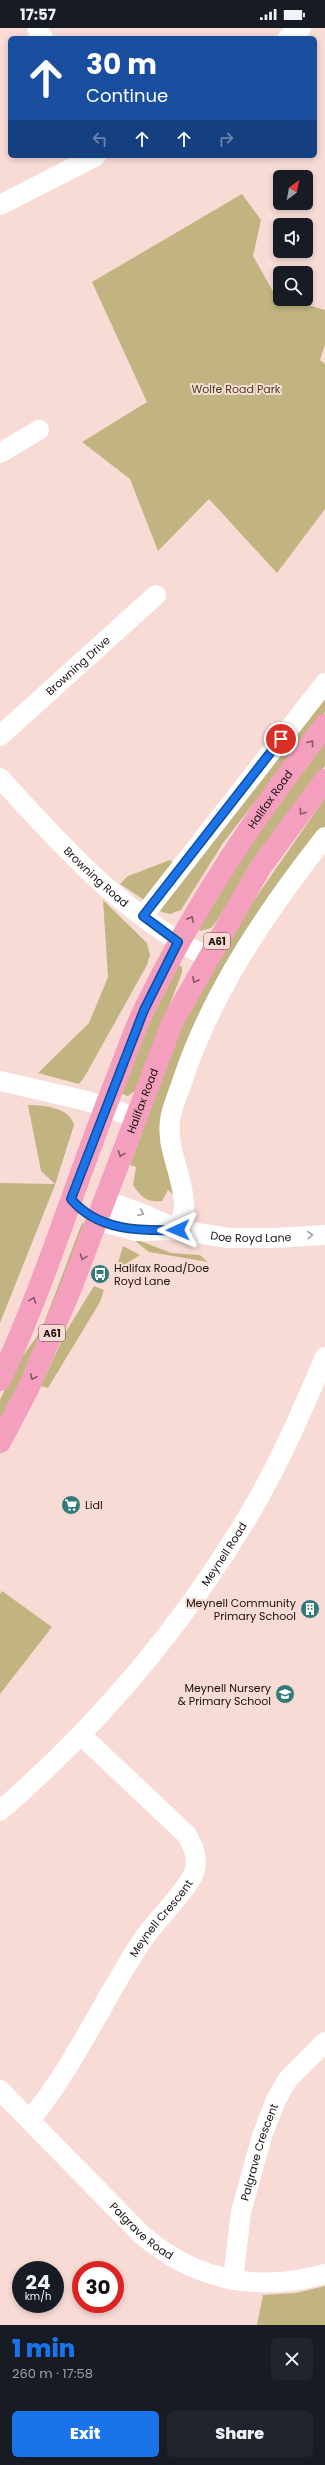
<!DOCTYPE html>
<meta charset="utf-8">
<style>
:root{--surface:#171b24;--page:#20242c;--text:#f1f3f6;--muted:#9ea1a6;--accent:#1a73e8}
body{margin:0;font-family:Poppins,sans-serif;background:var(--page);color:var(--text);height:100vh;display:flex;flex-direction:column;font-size:15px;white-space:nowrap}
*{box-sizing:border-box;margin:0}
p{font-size:13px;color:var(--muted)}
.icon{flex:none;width:22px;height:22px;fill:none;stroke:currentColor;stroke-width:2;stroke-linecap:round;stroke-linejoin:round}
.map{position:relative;height:2297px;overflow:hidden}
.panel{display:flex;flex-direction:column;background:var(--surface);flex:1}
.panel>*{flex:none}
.banner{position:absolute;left:8px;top:8px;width:309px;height:122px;border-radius:6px;box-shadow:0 2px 6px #0003;background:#1a4fa0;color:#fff;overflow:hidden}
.needle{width:26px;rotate:32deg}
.controls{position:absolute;left:273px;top:142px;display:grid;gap:8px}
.controls a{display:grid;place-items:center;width:40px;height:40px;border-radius:6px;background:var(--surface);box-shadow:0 2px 6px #0003;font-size:20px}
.speed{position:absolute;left:12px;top:2233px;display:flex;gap:8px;font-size:20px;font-weight:700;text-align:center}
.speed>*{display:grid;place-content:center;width:52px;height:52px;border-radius:50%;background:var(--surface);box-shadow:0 2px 6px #0003;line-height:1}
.speed small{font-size:10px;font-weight:400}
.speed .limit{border:6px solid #d22;background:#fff;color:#111}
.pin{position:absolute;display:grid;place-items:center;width:34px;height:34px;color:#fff;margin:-17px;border:2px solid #fff;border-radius:50%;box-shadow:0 1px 4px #0007}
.me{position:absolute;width:44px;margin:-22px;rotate:269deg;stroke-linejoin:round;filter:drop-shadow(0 0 3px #0008)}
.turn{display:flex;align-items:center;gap:14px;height:84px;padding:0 12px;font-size:18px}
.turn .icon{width:52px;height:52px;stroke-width:2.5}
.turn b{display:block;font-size:28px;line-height:34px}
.lanes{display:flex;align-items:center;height:38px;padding:0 12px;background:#0003;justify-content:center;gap:20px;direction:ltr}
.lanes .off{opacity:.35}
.round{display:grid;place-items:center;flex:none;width:42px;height:42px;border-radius:6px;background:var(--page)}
.overview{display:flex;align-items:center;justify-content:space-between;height:68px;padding:0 12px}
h1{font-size:24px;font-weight:800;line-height:30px;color:var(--accent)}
.button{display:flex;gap:8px;margin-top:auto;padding:8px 12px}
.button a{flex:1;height:46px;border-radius:6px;background:var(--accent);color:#fff;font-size:16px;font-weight:800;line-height:46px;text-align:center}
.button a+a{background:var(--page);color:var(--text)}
.status{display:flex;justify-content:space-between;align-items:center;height:28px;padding:0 20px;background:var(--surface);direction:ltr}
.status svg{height:11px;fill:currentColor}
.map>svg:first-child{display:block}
</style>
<div class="status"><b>17:57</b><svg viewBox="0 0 49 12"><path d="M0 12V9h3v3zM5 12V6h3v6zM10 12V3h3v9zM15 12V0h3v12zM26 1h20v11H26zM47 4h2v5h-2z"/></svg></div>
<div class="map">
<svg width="325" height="2297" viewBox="0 0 325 2297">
<rect width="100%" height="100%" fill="#f9dbd6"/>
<path fill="#c2b480" d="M242,166L261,192L253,228L275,267L280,269V271H288L325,282V316L320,332L325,336V481L277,545L209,471L158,523L130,451L82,414L147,374L92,254Z
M325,667V684L223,815L181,882L170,886L162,884L120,856L128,848L170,832L187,844Z
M325,715V738L270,809L216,894L211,900L200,903L197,900L240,828Z
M325,770V803L178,1056L160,1113L175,1168L168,1162L162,1173C147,1175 141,1169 133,1157L136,1139L130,1137L178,1007L218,924Z
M103,872L147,915L150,927L147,937L85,1048L79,1056L38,1045L89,995L108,949Z
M179,937L182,939V945L136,1062L128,1068L122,1066L121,1059L168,953Z
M28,1077C44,1077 70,1080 74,1097L55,1157L0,1295V1155L55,1156L41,1143Z
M82,1195H84L42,1310L0,1397V1372L16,1337L41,1303Z
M130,1209L171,1225L200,1227L208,1234L149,1224Z
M123,1218L140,1227L124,1237L116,1246L115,1245Z
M94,1258L104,1262L100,1274L48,1360L41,1358L65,1305Z
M2,1563L52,1599L0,1666V1566Z
M325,2258V2297H257L263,2267L296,2265Z"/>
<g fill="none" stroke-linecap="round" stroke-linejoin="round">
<g stroke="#fff" stroke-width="20">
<path d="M37,0L43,10"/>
<path d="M288,10L301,0"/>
<path d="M0,177L96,128"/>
<path d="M0,425L39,402"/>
<path id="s1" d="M0,708L156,567"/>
<path id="s2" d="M0,750C60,816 126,890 208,929"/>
<path d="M143,888L325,655"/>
<path d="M0,1053L87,1073L135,1089"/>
<path d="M104,1172L138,1184L172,1199"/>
<path id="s3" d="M96,1192L135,1203L178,1202L229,1210H273L325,1207"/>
<path d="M178,1202C180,1195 184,1186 184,1178C184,1149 166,1121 170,1092C172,1078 179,1064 183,1051C213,962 267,883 325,809"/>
<path id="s4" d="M0,1783C98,1698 181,1600 247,1490C278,1439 302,1383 325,1329"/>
<path id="s5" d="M0,2062L141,2206C194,2252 257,2265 325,2246"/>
<path id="s6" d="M30,2092C76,2036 104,1969 144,1910C157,1891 189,1861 195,1842C198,1829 193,1818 187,1807L81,1707"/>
<path id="s7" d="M233,2252L241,2184L262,2108L276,2072L288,2051L325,2014"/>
</g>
<g stroke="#f49fbe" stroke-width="22">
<path id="s8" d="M0,1352C47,1252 78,1145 120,1042C128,1021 135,1000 145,980C194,878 256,787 325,697"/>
<path id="s9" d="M0,1414L29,1359L71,1260L173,993L260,840L325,752"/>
</g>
</g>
<defs><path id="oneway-chevron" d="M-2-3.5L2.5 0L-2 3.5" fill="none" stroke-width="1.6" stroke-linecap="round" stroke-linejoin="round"/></defs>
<g stroke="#865866">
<use href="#oneway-chevron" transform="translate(311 715) rotate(-53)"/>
<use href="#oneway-chevron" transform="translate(302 784) rotate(126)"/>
<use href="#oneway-chevron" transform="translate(191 891) rotate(-61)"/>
<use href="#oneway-chevron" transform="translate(195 952) rotate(119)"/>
<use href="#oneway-chevron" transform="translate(121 1126) rotate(110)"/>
<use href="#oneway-chevron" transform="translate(83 1229) rotate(110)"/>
<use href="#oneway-chevron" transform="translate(33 1272) rotate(-69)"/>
<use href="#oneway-chevron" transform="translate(33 1349) rotate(114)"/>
</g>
<g stroke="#a39f9f">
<use href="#oneway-chevron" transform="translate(141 1185) rotate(23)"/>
<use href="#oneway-chevron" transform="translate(310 1207) rotate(-5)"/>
</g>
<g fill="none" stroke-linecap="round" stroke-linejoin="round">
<g stroke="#114b97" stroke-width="10">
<path id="route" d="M178,1202C139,1203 98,1203 71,1171L144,982L178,914L143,888L281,711"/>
</g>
<use href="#route" stroke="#1a73e8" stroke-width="7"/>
</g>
<defs>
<g id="bus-disc" transform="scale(1)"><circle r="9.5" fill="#317a7a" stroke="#f9dbd6"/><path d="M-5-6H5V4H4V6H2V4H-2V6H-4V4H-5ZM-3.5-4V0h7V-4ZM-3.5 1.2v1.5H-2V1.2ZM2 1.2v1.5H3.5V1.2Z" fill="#fff"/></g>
<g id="supermarket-disc" transform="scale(1)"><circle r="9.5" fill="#317a7a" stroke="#f9dbd6"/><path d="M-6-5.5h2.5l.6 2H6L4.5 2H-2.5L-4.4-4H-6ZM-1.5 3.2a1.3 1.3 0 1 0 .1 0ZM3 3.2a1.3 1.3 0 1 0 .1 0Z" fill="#fff"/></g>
<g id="building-disc" transform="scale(1)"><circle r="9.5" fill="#317a7a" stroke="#f9dbd6"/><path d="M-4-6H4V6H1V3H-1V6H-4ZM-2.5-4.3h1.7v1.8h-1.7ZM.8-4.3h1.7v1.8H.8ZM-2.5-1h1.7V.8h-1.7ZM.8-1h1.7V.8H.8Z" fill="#fff"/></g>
<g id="school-disc" transform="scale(1)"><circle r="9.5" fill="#317a7a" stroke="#f9dbd6"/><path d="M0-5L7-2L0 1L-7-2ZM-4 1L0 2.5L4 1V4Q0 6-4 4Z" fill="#fff"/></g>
</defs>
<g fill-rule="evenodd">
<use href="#bus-disc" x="100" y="1246"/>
<use href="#supermarket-disc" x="71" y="1477"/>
<use href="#building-disc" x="310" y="1581"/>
<use href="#school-disc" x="285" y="1666"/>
</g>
<g text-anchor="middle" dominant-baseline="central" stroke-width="4" stroke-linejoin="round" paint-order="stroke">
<g fill="#f9dbd6" stroke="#5c4d4a" stroke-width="1">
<rect x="204" y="905" width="26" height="16" rx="3"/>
<rect x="39" y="1297" width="26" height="16" rx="3"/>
</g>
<g font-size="10" font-weight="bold" fill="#19100e">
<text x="217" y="913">A61</text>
<text x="52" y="1305">A61</text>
</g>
<g font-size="11" fill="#473e16" stroke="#f9dbd6">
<text x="236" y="361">Wolfe Road Park</text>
</g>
<g font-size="11" fill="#19100e" stroke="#f9dbd6">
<text stroke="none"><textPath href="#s1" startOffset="105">Browning Drive</textPath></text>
<text stroke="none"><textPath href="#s8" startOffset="643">Halifax Road</textPath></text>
<text stroke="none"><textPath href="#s2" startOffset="138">Browning Road</textPath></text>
<text stroke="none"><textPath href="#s9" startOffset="370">Halifax Road</textPath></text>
<text stroke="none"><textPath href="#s3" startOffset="157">Doe Royd Lane</textPath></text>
<text stroke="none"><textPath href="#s4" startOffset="342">Meynell Road</textPath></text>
<text stroke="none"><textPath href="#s6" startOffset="241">Meynell Crescent</textPath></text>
<text stroke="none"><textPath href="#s7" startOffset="131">Palgrave Crescent</textPath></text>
<text stroke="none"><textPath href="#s5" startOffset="200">Palgrave Road</textPath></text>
</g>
<g font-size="11" fill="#19100e" stroke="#f9dbd6" text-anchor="start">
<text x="114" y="1240">Halifax Road/Doe<tspan x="114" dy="13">Royd Lane</tspan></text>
<text x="85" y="1477">Lidl</text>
<text x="296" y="1575" text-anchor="end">Meynell Community<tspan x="296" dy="13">Primary School</tspan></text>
<text x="271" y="1660" text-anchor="end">Meynell Nursery<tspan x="271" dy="13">&amp; Primary School</tspan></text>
</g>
</g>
</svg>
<div class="controls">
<a><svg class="needle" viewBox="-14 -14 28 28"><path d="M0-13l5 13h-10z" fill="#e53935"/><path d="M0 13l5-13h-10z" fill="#9ea1a6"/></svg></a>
<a><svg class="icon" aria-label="sound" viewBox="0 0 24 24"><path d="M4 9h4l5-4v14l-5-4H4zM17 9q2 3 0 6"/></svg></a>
<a><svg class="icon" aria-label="search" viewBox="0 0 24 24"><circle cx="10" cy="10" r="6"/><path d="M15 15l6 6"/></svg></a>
</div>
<div class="speed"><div>24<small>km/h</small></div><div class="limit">30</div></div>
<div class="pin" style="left:281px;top:711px;background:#d93025"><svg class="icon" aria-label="arrive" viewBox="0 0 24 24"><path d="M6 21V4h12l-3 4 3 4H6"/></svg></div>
<svg class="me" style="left:178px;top:1202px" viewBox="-20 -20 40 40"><path d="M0-17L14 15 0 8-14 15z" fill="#1a73e8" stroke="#fff" stroke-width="4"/></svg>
<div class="banner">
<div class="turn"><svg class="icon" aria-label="ahead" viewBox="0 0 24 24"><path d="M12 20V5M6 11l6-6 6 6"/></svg><div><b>30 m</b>Continue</div></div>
<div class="lanes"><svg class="icon off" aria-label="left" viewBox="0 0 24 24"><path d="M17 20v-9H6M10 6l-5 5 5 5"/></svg><svg class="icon" aria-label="ahead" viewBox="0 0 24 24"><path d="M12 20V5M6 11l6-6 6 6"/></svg><svg class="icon" aria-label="ahead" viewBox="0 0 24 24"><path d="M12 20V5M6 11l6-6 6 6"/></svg><svg class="icon off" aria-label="right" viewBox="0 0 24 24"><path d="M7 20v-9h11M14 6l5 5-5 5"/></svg></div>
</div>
</div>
<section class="panel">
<div class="overview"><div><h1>1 min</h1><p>260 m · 17:58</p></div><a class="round"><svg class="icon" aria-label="close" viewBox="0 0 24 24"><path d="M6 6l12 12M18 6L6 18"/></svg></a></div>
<div class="button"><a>Exit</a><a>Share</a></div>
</section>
